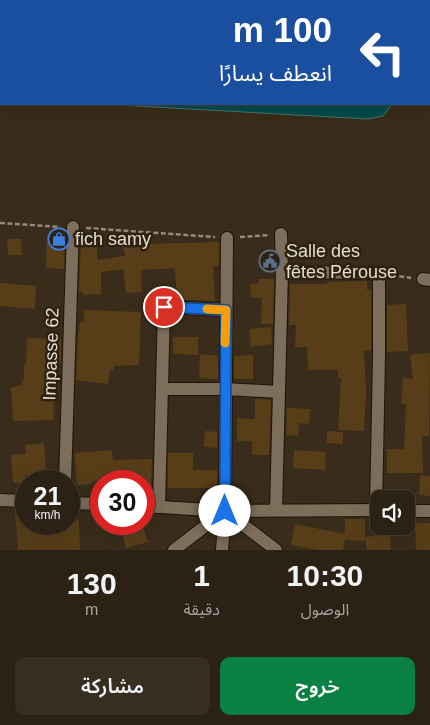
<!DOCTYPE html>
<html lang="ar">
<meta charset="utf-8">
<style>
:root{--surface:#2b2114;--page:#372e22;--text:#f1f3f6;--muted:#a6a3a0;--line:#473e34;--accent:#0b8043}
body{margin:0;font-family:Helvetica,"Noto Sans Arabic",sans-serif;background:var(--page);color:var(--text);direction:rtl;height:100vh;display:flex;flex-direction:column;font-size:19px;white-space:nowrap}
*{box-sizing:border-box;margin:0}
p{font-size:16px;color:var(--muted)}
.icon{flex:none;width:28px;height:28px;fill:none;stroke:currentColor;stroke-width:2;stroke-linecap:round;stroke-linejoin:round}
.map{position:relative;height:550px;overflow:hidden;direction:ltr}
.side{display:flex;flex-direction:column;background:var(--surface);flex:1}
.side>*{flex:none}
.banner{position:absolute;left:0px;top:0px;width:430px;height:105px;box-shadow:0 5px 20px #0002,0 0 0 1px var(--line);direction:rtl;background:#1a4fa0;color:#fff;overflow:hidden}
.fabs{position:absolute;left:370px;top:490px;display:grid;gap:10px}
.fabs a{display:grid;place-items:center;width:45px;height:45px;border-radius:10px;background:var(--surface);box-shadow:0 5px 20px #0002,0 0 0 1px var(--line);font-size:25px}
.speed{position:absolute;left:15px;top:470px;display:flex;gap:10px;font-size:25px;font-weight:700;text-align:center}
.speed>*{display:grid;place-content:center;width:65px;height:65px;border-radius:50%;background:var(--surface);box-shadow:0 5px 20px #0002,0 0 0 1px var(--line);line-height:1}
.speed small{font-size:12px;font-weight:400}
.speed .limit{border:8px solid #d22;background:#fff;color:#111}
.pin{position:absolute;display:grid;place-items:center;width:42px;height:42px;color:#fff;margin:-21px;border:2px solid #fff;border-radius:50%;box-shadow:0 1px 5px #0007}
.me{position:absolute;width:55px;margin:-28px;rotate:0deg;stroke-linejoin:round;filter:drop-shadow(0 0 4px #0008)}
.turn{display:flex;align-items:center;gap:18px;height:105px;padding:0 15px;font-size:22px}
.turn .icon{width:65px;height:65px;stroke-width:2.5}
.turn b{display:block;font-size:35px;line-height:42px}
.eta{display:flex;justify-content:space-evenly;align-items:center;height:85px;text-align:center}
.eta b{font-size:30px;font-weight:600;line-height:35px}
.button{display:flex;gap:10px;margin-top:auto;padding:10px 15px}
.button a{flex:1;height:58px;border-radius:10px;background:var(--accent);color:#fff;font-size:20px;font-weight:600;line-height:58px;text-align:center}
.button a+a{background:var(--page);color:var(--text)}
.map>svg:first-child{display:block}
</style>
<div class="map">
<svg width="430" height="550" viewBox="0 0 430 550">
<rect width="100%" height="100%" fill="#392c1a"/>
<path fill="#044b4d" stroke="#477674" d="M0,0H430V36L429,38V1H1L0,98Z
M101,104H392L383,116L368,119Z"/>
<path fill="#573e19" d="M47,235H65L64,269L46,268Z
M7,239H21L22,255H8Z
M81,241H97V260L125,256L123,245L143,242V244L219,242V266H213L215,301L177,299L175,268L141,270L142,292L126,293L123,269L101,272V294L83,295V292H79Z
M259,279H274L273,324H261L262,298H251L250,284L259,283Z
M367,281V290H371V351H364L366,392L364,431L338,430L341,378H338V370H308L307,347H295L296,325H289L290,284H327V282Z
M0,283L36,286L35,309L0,306Z
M406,304L408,351L387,352V305Z
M84,310L141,312L139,365L114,366V370L110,369L108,384L76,380L78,339L80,322H84Z
M271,327L272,344L251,347L249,329Z
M173,337H198V355L173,354Z
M27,338L61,339V364H52L54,420L13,421L11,388L22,385V380H24V365H26Z
M430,353L429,436H422L423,473H387V449H404L406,404H401L403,378L413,379L410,355Z
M200,354L218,356V379L199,378Z
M253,355V379H234V356Z
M255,399L271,400L269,455H252V441H237V418L255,419Z
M287,408L310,409L309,424L299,423L298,436L286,435Z
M205,431L217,432V448L204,447Z
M327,431L343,432V444L327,443Z
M44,443L46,474L25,475L26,482L13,483L11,455L26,454L25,445Z
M112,450L113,460L152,459L151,489H144V481H107L106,478L92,482V484L77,485L75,453Z
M294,450L326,452L325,470L293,468Z
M168,453H193V470H217V488H168Z
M420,475L430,476V496L419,495Z
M26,509V524H69V520H79L80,550H18L15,510Z
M345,519H365V541L345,540L343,550H318L291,545L295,524L345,534Z
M415,523H430V550H416Z
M137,524H142L148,542L126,548L121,529Z
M390,534L391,550H367L365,537Z"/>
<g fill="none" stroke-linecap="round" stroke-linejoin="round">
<g stroke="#201404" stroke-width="14">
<path id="street" d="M281,234L282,272
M423,279L430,280
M162,389H225L279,392
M65,481L73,227
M159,507L164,307L226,310
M276,510L282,272L379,273V357L376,510
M225,511L276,550
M174,550L225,511
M222,550L225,511L227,238"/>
</g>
<g stroke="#201404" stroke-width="14">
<path id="secondary" d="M0,500L26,501
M69,503L101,504
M144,506L225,511L379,510
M406,511H430"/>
</g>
<path stroke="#94897b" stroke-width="2.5" stroke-dasharray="5 2.5" stroke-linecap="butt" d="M0,223L60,227
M86,228L215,237
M240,237L270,235
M392,275L411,278"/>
<use href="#street" stroke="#7c6e5a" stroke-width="12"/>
<use href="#secondary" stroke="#7c6e5a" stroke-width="12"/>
</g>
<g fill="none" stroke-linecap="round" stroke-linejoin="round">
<g stroke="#114b97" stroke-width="12">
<path id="route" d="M164,307L226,310L225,511"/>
</g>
<use href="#route" stroke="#1a73e8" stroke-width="9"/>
<path stroke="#f59e0b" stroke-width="9" d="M207,309L226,310L225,343"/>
</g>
<defs>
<g id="shop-ring" transform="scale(1.125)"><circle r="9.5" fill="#2e2210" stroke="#3f7fe0" stroke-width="1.5"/><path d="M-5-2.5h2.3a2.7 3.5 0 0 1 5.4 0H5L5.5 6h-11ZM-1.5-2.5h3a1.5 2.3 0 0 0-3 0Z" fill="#3f7fe0"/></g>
<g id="civic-ring" transform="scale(1.125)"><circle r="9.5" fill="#2e2210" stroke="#5c6f8a" stroke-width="1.5"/><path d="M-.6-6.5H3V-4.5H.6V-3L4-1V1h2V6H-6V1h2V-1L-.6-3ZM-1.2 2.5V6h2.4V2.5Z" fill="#5c6f8a"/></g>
</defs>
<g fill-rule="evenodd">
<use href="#shop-ring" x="59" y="239"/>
<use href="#civic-ring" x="270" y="261"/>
</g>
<g text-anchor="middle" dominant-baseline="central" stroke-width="5" stroke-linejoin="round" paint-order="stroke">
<g font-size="18" fill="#e4dcd0" stroke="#2e2210" text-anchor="start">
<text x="75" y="239">fich samy</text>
<text x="286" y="251">Salle des<tspan x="286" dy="21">fêtes Pérouse</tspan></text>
</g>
<g font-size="18" fill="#e4dcd0" stroke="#2e2210">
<text transform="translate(51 354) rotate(-88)">Impasse 62</text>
</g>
</g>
</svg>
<div class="fabs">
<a><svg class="icon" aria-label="sound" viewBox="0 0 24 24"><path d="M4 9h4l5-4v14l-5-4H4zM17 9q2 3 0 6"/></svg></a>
</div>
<div class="speed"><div>21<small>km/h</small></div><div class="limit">30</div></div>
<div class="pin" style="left:164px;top:307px;background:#d93025"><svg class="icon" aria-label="arrive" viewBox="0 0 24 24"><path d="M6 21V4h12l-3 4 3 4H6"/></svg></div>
<svg class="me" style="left:225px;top:511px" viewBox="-20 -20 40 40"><circle r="19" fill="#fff"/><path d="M0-13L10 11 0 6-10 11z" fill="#1a73e8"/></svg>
<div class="banner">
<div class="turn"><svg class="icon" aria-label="left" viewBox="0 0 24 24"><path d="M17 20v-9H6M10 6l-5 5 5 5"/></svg><div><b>100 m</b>انعطف يسارًا</div></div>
</div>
</div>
<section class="side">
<div class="eta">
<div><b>10:30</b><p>الوصول</p></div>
<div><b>1</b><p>دقيقة</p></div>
<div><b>130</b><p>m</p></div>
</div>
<div class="button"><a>خروج</a><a>مشاركة</a></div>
</section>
